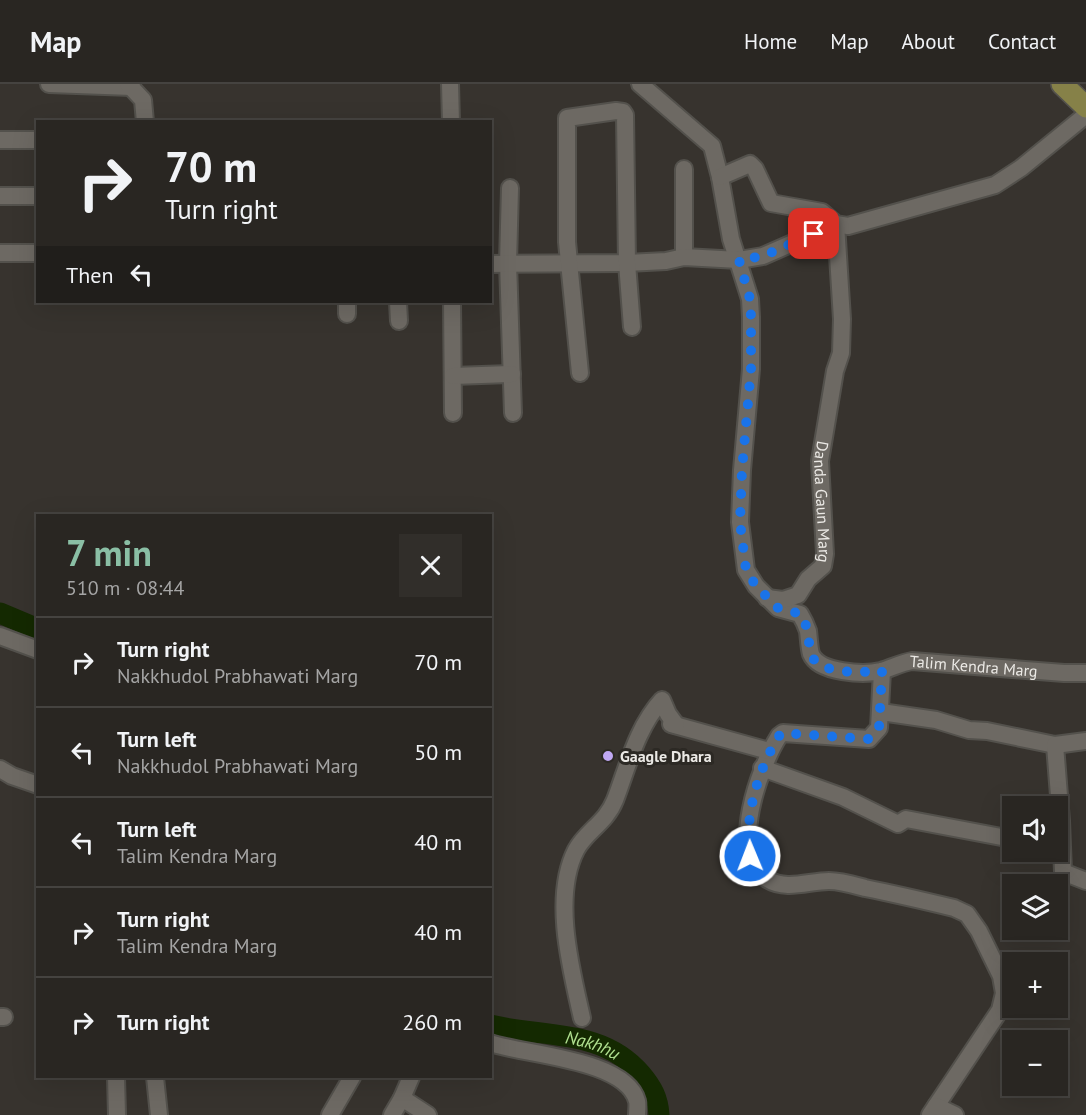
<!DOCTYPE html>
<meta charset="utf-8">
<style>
:root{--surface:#292622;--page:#312e2a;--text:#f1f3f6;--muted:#a5a5a5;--line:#454340;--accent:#8abfa5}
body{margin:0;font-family:"PT Sans",sans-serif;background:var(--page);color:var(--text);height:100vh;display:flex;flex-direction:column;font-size:22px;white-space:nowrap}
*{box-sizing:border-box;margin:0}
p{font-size:20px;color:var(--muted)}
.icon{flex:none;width:33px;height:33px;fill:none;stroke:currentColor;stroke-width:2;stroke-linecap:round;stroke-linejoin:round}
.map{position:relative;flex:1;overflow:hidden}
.panel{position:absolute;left:36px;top:430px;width:456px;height:564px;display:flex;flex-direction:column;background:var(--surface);border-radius:0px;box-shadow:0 6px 24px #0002,0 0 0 2px var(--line)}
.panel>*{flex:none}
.top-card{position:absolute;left:36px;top:36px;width:456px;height:183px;border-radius:0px;box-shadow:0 6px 24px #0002,0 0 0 2px var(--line);background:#292622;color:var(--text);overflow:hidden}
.fabs{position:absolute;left:1002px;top:712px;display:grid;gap:12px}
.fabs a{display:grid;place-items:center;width:66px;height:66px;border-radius:0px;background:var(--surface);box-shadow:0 6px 24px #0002,0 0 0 2px var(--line);font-size:30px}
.pin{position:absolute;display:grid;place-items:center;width:51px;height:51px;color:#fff;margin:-26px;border-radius:12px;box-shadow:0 3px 9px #0006}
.me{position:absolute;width:66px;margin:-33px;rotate:359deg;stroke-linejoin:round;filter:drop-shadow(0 0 4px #0008)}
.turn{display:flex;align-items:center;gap:21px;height:126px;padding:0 30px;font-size:27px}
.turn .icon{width:78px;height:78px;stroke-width:2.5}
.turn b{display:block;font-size:42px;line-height:51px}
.then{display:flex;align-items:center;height:57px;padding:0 30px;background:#0003;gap:12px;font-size:22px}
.round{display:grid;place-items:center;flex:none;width:63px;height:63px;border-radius:0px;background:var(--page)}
.summary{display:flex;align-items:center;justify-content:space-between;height:102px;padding:0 30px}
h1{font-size:36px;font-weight:700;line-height:45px;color:var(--accent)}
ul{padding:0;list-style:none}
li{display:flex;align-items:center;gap:18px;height:90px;padding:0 30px;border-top:2px solid var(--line)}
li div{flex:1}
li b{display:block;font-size:22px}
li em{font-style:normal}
header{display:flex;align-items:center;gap:36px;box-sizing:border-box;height:84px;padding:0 30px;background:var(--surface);border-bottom:2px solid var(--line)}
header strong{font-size:28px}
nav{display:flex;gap:33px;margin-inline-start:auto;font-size:21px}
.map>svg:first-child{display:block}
</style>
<header>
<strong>Map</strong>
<nav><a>Home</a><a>Map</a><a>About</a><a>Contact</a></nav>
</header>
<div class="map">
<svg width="1086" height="1031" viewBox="0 0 1086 1031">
<rect width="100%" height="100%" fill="#37332e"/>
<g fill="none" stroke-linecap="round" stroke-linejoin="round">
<g stroke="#142901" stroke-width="21">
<path d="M0,529L38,545"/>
<path id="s1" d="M490,941C543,954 602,944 641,990C652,1003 658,1014 659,1031"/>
</g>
<g stroke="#53514c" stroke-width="20">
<g id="minor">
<path d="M49,0L132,3"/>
<path d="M128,0L143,16L145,38"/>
<path d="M450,0L451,38"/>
<path id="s2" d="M640,0L712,62L720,93L731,155L750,215L751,233V285L742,386L740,438L746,486L756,502L778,524L800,530C803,535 806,541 808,547C809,554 809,563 811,570C819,589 864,591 881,587C892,584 900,579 912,577L1064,589H1086"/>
<path d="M0,56H38"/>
<path d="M720,93L750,80L755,85L771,119L822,128L836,140L848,142L995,101L1021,84L1086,31"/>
<path d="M510,104L508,179L513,329"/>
<path d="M0,112H38"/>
<path d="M0,169H38"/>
<path d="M684,173V85"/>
<path id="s3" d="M490,180L627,179L666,177L684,173L739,176L763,172L836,140L842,235L841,269L835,287L820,377L825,470L823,482L808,495L798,511L783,516L767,514"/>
<path d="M398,218L399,237"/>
<path d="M452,218L453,329"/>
<path d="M347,230V218"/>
<path d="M580,289L567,158V34L616,27L623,28L625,31L627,179L632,243"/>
<path d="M453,292L512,290"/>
<path d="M0,552L38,566"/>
<path d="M882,587L879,644L869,655L783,649L779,652C760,682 727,770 767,795C786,807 809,797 829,797C841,797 854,801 865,804C895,810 925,817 954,824L967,830L979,847L1001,892L1004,909L1000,926L930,1031"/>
<path d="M881,628L936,636L969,646L987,647L1055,661"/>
<path d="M671,640L769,667"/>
<path d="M1086,657L1055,661L1061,737L1063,788L1086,797"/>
<path d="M762,684L843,713L898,740L906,735L1012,755"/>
<path d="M0,685L12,692L38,701"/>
<path d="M0,933H4"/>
<path d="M582,934C571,885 552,813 576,766C586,747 606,739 615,716C628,682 637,643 662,616L668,630L676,641"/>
<path d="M490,959C525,971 626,975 637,1017C638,1021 637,1027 637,1031"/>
<path d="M116,993L117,1031"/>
<path d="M155,993L159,1031"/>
<path d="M411,993L402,1014L428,1031"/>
<path d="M936,1022L955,1031"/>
<path d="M330,1031L352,993"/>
<path d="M392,1031L402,1014"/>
</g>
</g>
<g stroke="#53514c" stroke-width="24">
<path id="major" d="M1062,0L1086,23"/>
</g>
<use href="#minor" stroke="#6d6963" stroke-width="16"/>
<use href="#major" stroke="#868148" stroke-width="21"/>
</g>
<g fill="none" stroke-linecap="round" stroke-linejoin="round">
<path stroke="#1a73e8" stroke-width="10" stroke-dasharray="0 18" d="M750,772C744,732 758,686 779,652L783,649L869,655L879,644L882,587C863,588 821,592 811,571C809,564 809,555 808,547C806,541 803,535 801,530L778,524L756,502L746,486L740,438L742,386L751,285V233L750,215L739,176L763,172L814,150"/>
</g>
<circle fill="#c0a8f3" stroke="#2c2924" stroke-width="2" cx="608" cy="672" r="6"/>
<g text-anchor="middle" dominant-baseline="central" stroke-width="6" stroke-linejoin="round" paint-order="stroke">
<g font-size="16" fill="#ebe9e5" stroke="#2c2924">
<text stroke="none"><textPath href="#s3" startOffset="634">Danda Gaun Marg</textPath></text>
<text stroke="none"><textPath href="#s2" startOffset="810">Talim Kendra Marg</textPath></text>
</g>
<g font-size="16" font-weight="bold" fill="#ebe9e5" stroke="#2c2924" text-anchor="start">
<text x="620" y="672">Gaagle Dhara</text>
</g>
<g font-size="18" font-style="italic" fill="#b0e08f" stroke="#2c2924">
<text stroke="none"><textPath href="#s1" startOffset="105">Nakhhu</textPath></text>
</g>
</g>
</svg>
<div class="fabs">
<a><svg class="icon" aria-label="sound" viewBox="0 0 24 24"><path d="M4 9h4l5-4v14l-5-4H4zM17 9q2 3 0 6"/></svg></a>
<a><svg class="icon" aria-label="layers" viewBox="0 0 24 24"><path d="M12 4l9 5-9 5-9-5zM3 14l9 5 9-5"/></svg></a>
<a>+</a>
<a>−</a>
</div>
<div class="pin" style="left:814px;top:150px;background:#d93025"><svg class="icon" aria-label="arrive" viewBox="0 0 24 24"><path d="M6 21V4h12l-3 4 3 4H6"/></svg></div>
<svg class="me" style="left:750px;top:772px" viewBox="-20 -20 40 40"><circle r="17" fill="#1a73e8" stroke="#fff" stroke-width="3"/><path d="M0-11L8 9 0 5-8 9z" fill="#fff"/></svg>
<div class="top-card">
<div class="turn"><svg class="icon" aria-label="right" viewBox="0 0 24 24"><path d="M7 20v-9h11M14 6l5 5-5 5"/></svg><div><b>70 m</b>Turn right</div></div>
<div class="then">Then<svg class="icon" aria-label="left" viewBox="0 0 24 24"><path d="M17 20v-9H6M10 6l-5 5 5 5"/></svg></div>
</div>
<section class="panel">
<div class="summary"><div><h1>7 min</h1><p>510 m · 08:44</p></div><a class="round"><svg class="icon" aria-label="close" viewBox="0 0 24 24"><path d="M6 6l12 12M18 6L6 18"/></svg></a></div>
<ul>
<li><svg class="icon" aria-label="right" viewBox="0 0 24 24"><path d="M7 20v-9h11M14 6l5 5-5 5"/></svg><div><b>Turn right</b><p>Nakkhudol Prabhawati Marg</p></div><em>70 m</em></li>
<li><svg class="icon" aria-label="left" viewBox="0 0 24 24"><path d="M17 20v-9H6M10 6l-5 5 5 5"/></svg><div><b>Turn left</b><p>Nakkhudol Prabhawati Marg</p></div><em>50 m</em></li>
<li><svg class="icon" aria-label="left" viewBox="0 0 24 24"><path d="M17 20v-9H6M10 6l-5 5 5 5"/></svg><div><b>Turn left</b><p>Talim Kendra Marg</p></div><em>40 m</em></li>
<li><svg class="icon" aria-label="right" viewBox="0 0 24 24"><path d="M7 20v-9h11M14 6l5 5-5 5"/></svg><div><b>Turn right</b><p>Talim Kendra Marg</p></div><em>40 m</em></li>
<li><svg class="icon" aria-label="right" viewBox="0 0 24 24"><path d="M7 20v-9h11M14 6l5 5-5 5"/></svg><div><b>Turn right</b></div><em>260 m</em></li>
</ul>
</section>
</div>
